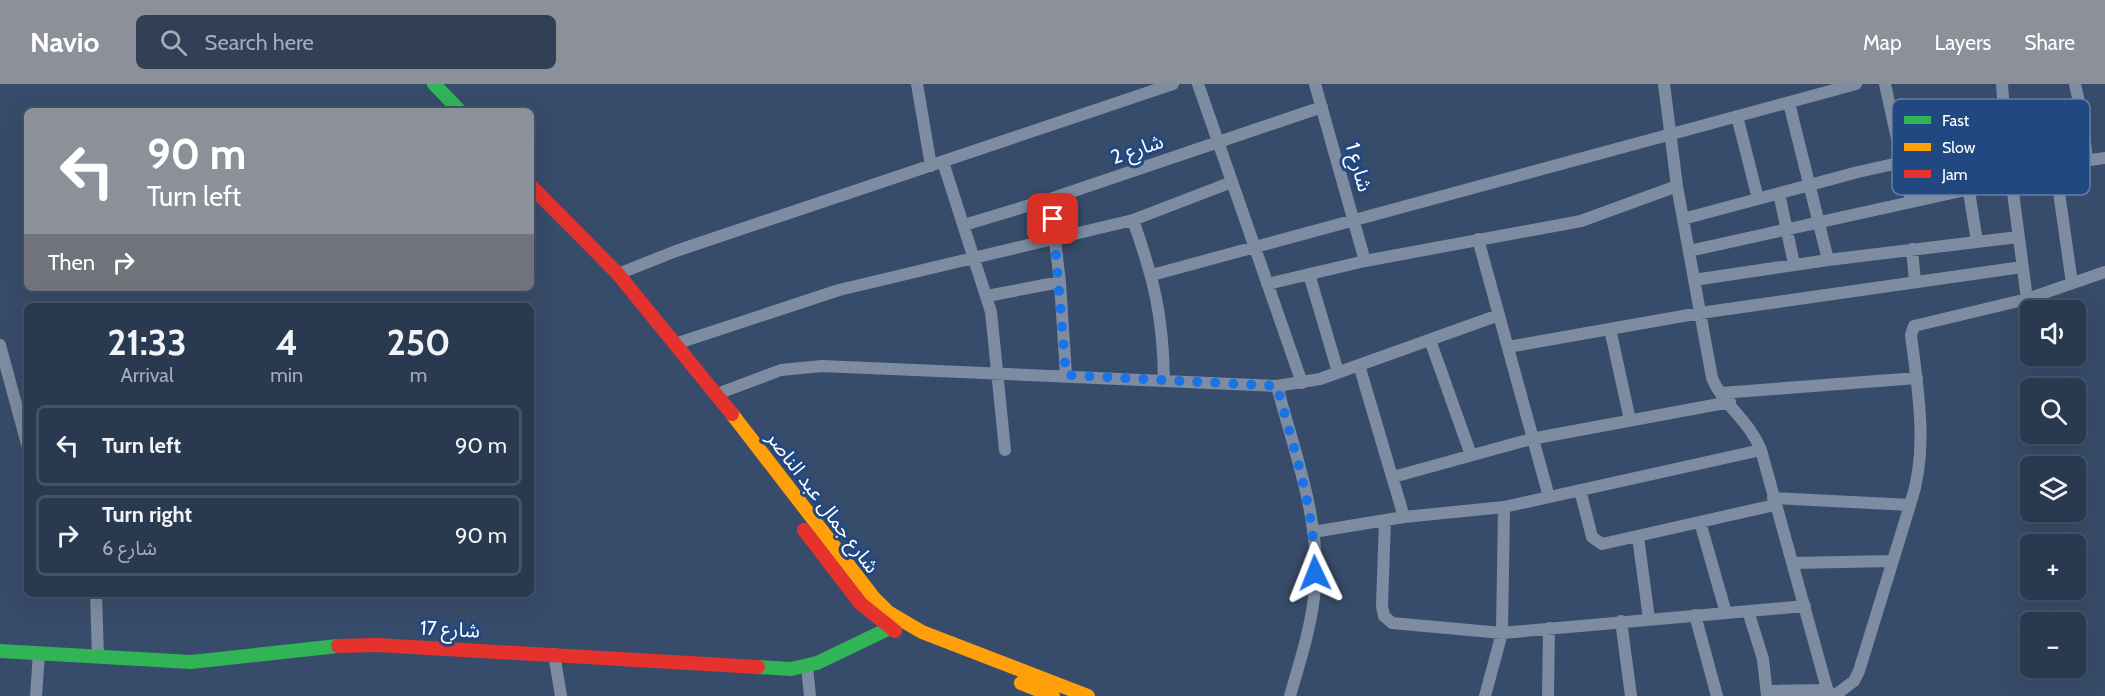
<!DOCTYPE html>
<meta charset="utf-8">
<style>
:root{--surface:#293950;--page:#314057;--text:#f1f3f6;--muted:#a5acb7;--line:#455367;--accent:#8c9099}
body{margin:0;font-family:Cabin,"Noto Sans Arabic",sans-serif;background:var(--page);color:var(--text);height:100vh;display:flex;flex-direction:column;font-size:22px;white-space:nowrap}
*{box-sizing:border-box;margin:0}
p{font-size:20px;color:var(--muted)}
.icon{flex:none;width:33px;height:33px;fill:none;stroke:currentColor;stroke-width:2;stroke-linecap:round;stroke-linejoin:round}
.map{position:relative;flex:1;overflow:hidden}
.details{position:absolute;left:24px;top:219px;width:510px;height:294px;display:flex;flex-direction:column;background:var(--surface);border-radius:9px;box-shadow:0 6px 24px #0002,0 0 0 2px var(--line)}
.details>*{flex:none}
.banner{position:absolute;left:24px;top:24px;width:510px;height:183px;border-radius:9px;box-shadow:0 6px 24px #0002,0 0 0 2px var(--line);background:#8c9099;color:#fff;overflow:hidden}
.tools{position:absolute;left:2020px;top:216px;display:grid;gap:12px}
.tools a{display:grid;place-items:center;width:66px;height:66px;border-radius:9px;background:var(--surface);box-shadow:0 6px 24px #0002,0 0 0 2px var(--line);font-size:30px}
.pin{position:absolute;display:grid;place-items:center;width:51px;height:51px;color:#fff;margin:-26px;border-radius:12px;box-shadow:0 3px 9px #0006}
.me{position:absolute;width:66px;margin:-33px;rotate:358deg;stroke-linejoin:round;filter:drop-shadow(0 0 4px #0008)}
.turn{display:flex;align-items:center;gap:21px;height:126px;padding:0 24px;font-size:27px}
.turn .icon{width:78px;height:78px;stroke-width:2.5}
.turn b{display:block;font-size:42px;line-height:51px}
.then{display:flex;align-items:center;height:57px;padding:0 24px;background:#0003;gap:12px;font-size:22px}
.eta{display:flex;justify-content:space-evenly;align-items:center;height:102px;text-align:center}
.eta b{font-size:36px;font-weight:700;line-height:42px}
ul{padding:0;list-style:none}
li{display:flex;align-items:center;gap:18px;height:81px;margin:0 12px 9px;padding:0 12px;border:3px solid var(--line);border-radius:9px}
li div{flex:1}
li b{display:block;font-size:22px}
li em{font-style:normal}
header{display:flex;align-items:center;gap:36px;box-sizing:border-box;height:84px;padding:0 30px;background:var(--accent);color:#fff}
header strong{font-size:28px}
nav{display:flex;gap:33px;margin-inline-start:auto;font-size:21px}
.search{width:420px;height:54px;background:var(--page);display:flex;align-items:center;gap:15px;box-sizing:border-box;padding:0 21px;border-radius:9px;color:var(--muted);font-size:22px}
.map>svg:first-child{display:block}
</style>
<header>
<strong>Navio</strong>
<div class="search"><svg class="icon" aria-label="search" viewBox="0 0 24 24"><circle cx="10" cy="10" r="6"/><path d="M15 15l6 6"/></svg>Search here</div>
<nav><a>Map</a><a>Layers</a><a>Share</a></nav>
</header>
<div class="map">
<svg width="2105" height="612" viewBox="0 0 2105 612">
<rect width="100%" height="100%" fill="#374c6a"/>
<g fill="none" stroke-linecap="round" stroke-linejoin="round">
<path stroke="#7d8ca1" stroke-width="12" d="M917,0L931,82
M1198,0L1302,299
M1315,0L1365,177
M1664,0L1677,102L1712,294C1723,321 1749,336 1761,366L1829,612
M1885,0L1911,118
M2002,0L2006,55L2027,215
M2075,0L2082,32L2087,76
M1789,19L1828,176
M1737,32L1758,115
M1962,63L1977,158
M943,78L991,228L1005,366
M2055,81L2105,74
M2010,89L2055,81L2072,199
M1779,109L1794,180
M1050,115L1060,198L1066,291
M1683,135L1858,88L2006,55
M1133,136C1154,196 1163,231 1164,296
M964,141L1050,115L1322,23
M1478,155L1549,413
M1912,165L1915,198
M1689,167L2011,96
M618,190L676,167L1173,0
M1309,190L1338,288
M1152,191L1856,0
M1694,196L1828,176L2018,153
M1267,200L1365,177L1581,137L1677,102
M987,212L1060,198
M1610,245L1630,336
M1430,256L1471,371
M675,260L839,206L1133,136L1232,98
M0,261L27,360
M1508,263L1700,229L2022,183
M1359,281L1404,433
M1277,302C1294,367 1321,436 1315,504C1312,541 1300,577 1290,612
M1721,309L1917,294
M717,310L781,286L822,282L1277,302L1320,295L1499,231
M1393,393L1531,355L1730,318
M1580,406L1592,453L1602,460L1775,421
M1773,414L1910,421C1929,367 1918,307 1911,251L1914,242L2027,215L2105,188
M1385,436L1382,522L1384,532L1392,539L1502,549L1805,522
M1700,438L1726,529
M1313,448L1404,433L1504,423L1761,366
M1638,453L1649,535
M1792,479L1892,477
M96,510L98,573
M1748,527L1763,575L1767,612
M1695,531L1717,612
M1621,537L1631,612
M554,570L561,612
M807,583L810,612
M1767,607L1828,606
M36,612L39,569
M1485,612L1502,549L1504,423
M1548,612L1549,544
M1834,612L1854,597L1859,587L1910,421"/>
<path stroke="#30b455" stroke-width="14" d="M434,0L460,27
M0,567L191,578L338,562
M758,583L791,585L817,579L890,544"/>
<path stroke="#ff9f0a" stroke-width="14" d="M732,330L874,514L888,528L922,548L1088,612
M1021,599L1053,612"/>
<path stroke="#e5322d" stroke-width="14" d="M531,102L618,190L732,330
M804,446L860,519L895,547
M338,562L377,561L758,583"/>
</g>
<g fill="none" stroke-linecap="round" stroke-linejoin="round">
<path stroke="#1a73e8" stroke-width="10" stroke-dasharray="0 18" d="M1053,135L1066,291L1277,302C1293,363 1315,425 1315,489"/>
</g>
<g text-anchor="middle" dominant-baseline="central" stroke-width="6" stroke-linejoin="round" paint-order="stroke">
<g font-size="20" fill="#fff" stroke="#214880">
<text transform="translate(1137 65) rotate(-19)">شارع 2</text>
<text transform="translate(1359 83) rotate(74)">شارع 1</text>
<text transform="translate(823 418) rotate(53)">شارع جمال عبد الناصر</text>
<text transform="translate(450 545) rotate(3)">شارع 17</text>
</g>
</g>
<rect x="1892" y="15" width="198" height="96" rx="9" fill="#214880" stroke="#647fa6" stroke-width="1.5"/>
<rect x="1904" y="32" width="27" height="8" fill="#30b455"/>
<rect x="1904" y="59" width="27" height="8" fill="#ff9f0a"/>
<rect x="1904" y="86" width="27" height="8" fill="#e5322d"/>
<g font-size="16" fill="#fff">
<text x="1942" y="42">Fast</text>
<text x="1942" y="69">Slow</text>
<text x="1942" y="96">Jam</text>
</g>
</svg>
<div class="tools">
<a><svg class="icon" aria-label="sound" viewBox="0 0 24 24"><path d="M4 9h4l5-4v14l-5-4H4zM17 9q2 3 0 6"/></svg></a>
<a><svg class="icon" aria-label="search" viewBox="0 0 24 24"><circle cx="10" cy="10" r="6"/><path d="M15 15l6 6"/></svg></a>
<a><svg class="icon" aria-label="layers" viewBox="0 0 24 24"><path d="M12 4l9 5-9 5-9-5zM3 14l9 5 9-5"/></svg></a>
<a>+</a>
<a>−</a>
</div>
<div class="pin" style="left:1053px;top:135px;background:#d93025"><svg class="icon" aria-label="arrive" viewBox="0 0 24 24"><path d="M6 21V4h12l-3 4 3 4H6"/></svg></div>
<svg class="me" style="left:1315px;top:489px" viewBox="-20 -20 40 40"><path d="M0-17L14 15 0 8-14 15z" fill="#1a73e8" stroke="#fff" stroke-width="4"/></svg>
<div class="banner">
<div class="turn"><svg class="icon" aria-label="left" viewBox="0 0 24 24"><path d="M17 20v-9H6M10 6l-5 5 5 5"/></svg><div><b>90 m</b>Turn left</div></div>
<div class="then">Then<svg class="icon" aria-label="right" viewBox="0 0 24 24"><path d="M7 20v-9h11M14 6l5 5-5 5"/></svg></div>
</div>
<section class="details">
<div class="eta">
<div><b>21:33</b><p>Arrival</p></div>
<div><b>4</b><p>min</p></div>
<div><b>250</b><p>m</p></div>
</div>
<ul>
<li><svg class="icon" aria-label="left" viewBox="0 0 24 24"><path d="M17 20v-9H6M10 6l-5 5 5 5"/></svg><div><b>Turn left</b></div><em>90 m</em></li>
<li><svg class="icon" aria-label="right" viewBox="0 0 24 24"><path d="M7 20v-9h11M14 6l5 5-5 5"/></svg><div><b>Turn right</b><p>شارع 6</p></div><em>90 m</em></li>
</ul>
</section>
</div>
